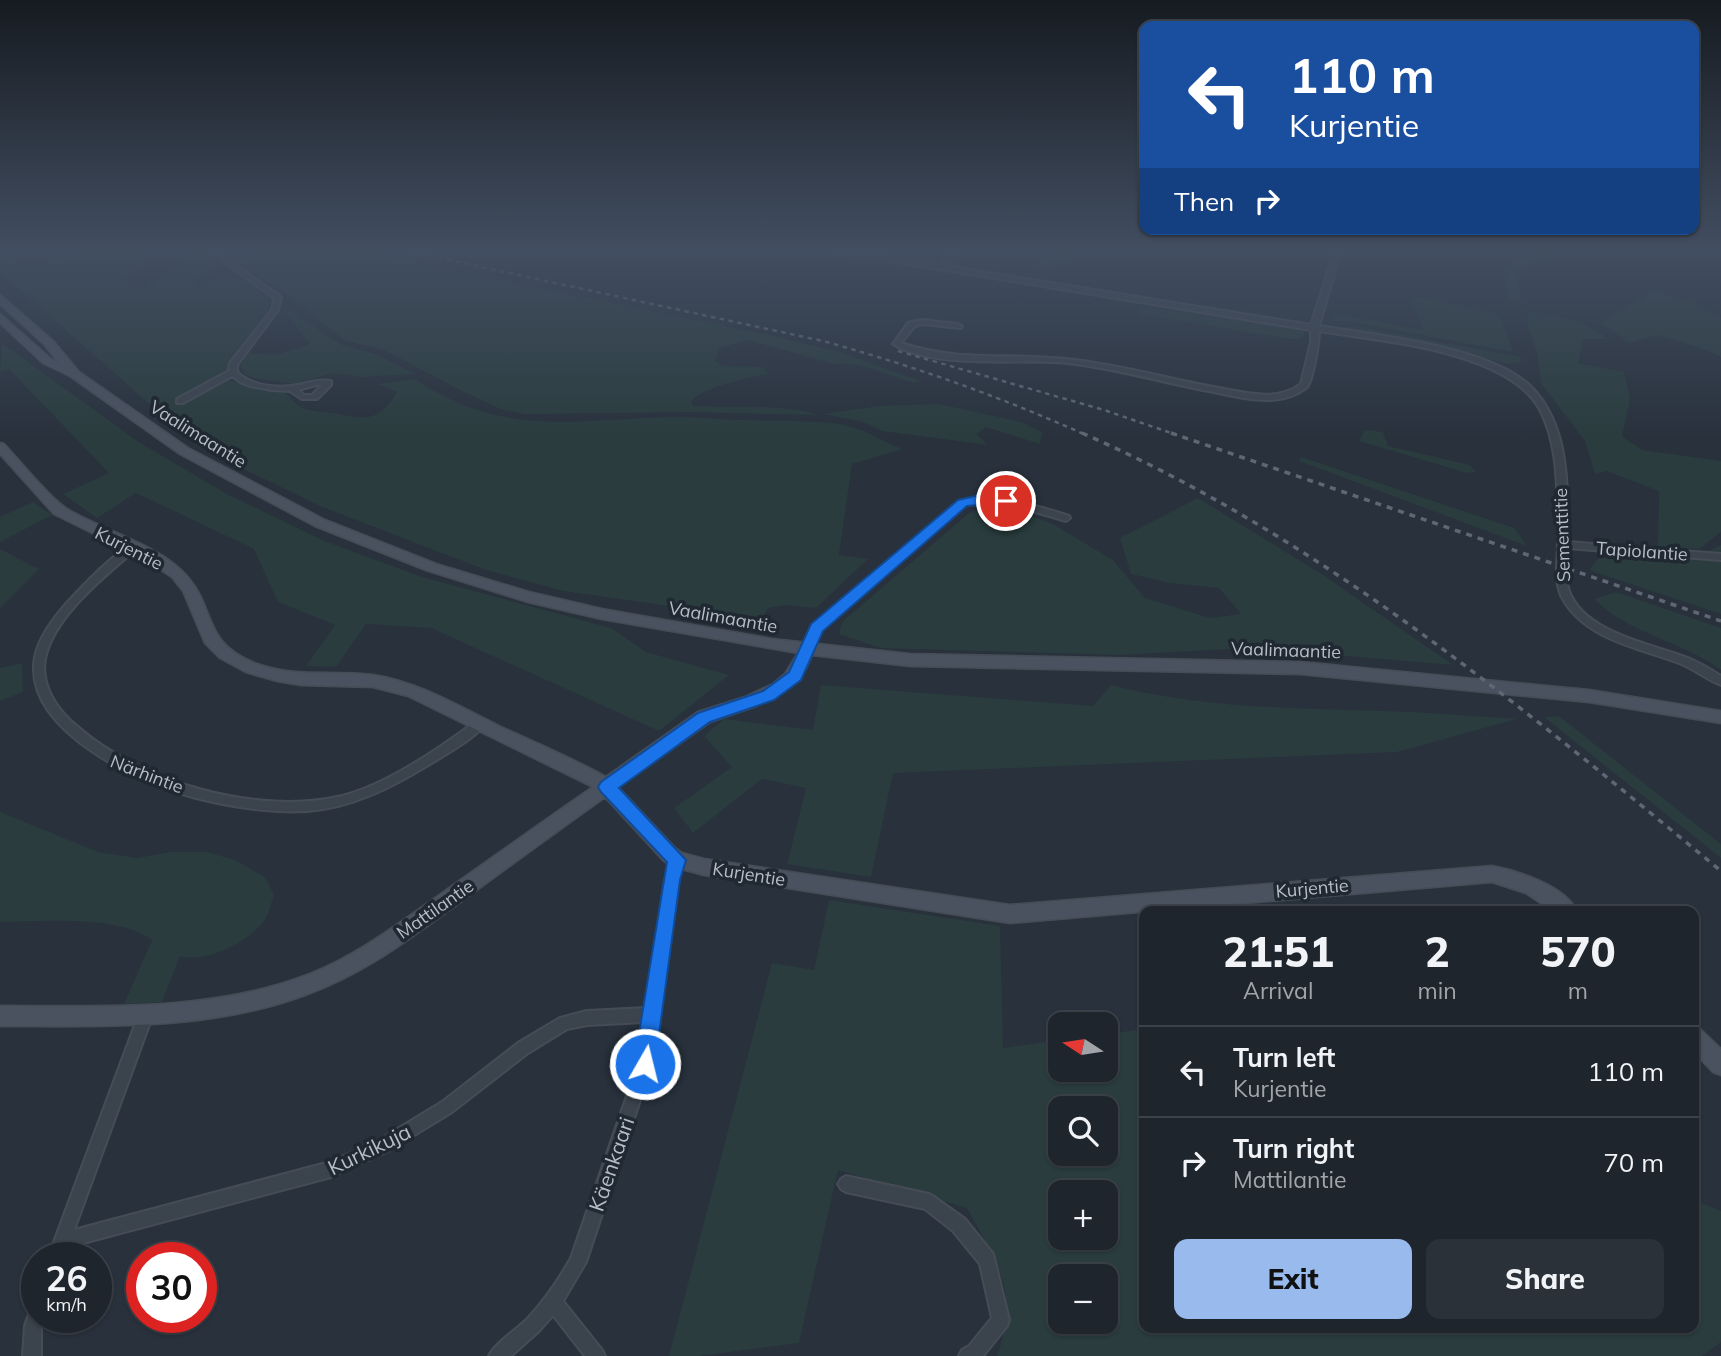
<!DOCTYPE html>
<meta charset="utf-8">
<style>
:root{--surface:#1e252d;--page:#2b3139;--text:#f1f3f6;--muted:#a1a5aa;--line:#3c4249;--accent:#98baec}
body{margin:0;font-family:Mulish,sans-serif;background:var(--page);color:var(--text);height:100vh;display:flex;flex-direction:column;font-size:26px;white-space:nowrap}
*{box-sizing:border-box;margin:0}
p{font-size:23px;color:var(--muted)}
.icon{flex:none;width:38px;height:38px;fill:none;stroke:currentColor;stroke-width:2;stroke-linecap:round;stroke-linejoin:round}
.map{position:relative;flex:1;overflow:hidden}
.drawer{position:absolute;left:1139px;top:906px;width:560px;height:427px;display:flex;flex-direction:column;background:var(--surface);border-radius:14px;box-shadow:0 2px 5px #0004,0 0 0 2px var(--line)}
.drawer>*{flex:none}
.top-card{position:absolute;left:1139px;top:21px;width:560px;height:214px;border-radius:14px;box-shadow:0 2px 5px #0004,0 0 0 2px var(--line);background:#1a4fa0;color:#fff;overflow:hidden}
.needle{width:46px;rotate:282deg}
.tools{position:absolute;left:1048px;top:1012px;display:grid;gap:14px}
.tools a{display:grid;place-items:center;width:70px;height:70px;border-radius:14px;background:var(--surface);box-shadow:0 2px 5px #0004,0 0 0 2px var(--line);font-size:35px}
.speed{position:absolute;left:21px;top:1242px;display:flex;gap:14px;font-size:35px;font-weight:700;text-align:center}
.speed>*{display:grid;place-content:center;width:91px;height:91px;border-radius:50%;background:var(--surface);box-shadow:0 2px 5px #0004,0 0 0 2px var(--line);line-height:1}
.speed small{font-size:18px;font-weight:400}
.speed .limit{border:10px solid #d22;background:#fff;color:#111}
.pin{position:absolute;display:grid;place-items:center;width:60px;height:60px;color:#fff;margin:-30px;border:4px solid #fff;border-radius:50%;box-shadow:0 2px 7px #0007}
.me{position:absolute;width:77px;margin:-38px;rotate:8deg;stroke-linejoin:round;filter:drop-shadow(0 0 5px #0008)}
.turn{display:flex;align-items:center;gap:24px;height:147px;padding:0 35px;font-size:32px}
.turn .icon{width:91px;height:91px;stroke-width:2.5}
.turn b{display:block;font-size:49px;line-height:60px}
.then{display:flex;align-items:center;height:66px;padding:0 35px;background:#0003;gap:14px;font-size:26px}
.eta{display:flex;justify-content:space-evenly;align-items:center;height:119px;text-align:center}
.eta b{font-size:42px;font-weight:800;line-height:49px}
.action{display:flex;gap:14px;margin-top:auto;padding:14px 35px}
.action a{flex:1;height:80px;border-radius:14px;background:var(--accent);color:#111;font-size:28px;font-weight:800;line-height:80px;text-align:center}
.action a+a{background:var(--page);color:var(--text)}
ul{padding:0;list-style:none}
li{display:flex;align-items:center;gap:21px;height:91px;padding:0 35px;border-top:2px solid var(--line)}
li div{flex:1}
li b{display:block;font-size:26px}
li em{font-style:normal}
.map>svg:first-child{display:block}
</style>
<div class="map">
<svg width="1721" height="1356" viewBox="0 0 1721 1356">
<rect width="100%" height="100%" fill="#28313c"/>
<path fill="#2a3c3e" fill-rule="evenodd" d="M0,250L20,264L35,265L86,250L144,252L140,268L121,283L146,288L186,261L176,258C192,246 201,250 217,260L195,281L194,286C209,287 229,271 243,278C253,283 262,293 270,300L269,309L225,372L231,381L264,388L263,392C290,383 287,402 305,409C315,412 327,412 338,414C367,420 380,421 397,392L377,384L415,379C505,440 578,418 678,417C700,417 721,420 743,420C775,421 807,420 839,424C863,428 881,441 903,449L852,464L839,555L868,559L816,608L785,605L768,608L762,619L563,591L483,569L320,506L198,447L0,272Z
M266,250H373L433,267L769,335L840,352L920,381L914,383L859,365L834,364L748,340L720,348L715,361L723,366L763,367L768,374C748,377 704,387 691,401L693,406C724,408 793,404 818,415L692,412L525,414L501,409L460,390L386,351L344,340L286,294L232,260Z
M1044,250H1093L1063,265L1037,270L1033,260L1046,256Z
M1541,250H1576L1516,270L1521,302L1508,298L1505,266Z
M1654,290L1695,304L1721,318V357L1701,348L1657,335L1629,343L1601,323Z
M1414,296L1500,315L1513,352L1346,321H1330L1334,313L1423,330L1411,299Z
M284,306L340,344L378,355L415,374L360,377L333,373L294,384L258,379L246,375L240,367L248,353L276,355L310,344L283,310Z
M1143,306L1301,329L1305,332L1302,338L1291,339L1138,314Z
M1529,312C1559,316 1585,321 1609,339H1583L1578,363L1624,372L1630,399L1622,436L1642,450L1721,461V532L1699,549L1658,547L1659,491L1607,471L1595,474L1585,441L1541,383L1537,352L1526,320Z
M1355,326L1520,357L1521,363L1506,364L1448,347L1330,328Z
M2,343L137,441L225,493L322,540L422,577L611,628L646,652L729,675L659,731L431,628L366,624L336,667L306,666L335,625L278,602L254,549L136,493L97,518L63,494L109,473L9,369L0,372Z
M939,404L1021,422L1042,432L1040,444L986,427L976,434L988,445L883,431L863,422L824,414L879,406Z
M1365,430L1383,432L1388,446L1470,465L1476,472L1467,473L1359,441Z
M1301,457L1514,528L1527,546L1299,461Z
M1198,498L1323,575L1453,665L1251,648L1118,655L880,648L839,634L842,622L969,513L986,506L1009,508L1053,524L1113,560L1145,598L1210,618L1241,614L1219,588L1170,583L1131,574L1120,538Z
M33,502L52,515L0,542V517Z
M1721,545V614L1589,570L1600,556L1691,560Z
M0,549L39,569L0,608Z
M1616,592L1721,628V670C1682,641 1629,634 1594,599Z
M22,663L23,692L0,701V668Z
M821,685L1093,706L1111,685C1201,708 1290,708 1383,711C1428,712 1472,716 1517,719L1397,752L893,773L871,877L787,864L806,788L762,779L693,833L674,808L732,767L704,736L724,719L813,730Z
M1559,716L1721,844V858L1544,717Z
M0,812L98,852L137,858L170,852H207L235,860L265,877L274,895C271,903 269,914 264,921C249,942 205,964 180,956L162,1002L124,1004L152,940C117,914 42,922 0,922Z
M829,900L1000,926L1003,1048L1060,1040V1069H1106V1034L1144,1029V1328H1694V1200L1721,1211V1342L1702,1356H997C1020,1291 997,1264 967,1208L838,1170L799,1343L699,1356H669L772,963L814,970ZM1060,1108H1106V1153H1060ZM1060,1192H1106V1237H1060ZM1060,1276H1106V1321H1060Z"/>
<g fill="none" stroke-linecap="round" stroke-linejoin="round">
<g stroke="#454c56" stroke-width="4">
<path id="street" d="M208,250H214L281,297L278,310L237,365V372C251,386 277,389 297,385C309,383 318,379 331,381V385L317,399H302L290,391L271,390L250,386L242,383L232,376L183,403H177V399L229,371L230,363L272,310L274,298ZM316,385H322L312,395H304L298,390Z
M832,250H844L940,265L950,250H956L946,266L1311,325L1335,250H1341L1319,326C1375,335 1487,346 1529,385C1542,397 1551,413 1557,430C1569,465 1567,506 1568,542L1721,554V560L1567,548C1567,562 1564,578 1569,591C1584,633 1652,644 1688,658C1700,663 1710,669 1721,676V685C1706,679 1694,669 1679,663C1639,648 1588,640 1564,601C1553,583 1558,563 1558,544C1559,533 1558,522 1558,512C1557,477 1556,438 1539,408C1506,350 1379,341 1319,331C1319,341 1313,381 1307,387C1306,388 1298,393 1298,393C1270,408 1232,395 1203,390C1158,381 1113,368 1067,363C1017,358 936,370 893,344L908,323L922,320L958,324L962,326L961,328L922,324L914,327L901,343C957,362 1009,353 1066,359C1118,364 1168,379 1219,388C1247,393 1276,402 1301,384L1311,342V330L835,252Z
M976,498C1009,497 1038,506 1069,516L1070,518L1066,521C1032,511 1001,500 965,505L820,630L811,653H803L802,650L812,625L959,501Z
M132,545L135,546L137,548L135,550C104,577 53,617 45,659C40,686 58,711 78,727C142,783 259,816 342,796C386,785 440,748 476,721H484L485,724C474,739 446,754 430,764C392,787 352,808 307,811C270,813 232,807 196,798C142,784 30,734 34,665C35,643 51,621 65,605C80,589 113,553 132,545Z
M677,855L681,856L683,860L677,880L652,1064L586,1262L563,1301L602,1350L605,1356H585L553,1315L539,1331L511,1356H489C494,1344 519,1328 529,1317C546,1299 559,1279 571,1258L638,1064L644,1022L587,1025L567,1029L528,1053L452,1112L388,1151L331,1177L68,1247L64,1258H48L141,1009L146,1007L151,1009L153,1014L74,1230L330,1162L378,1141L442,1102L518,1043L560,1018L587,1011L646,1008L665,880L673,856Z
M846,1176L929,1194L934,1197L965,1219L993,1254L1009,1320L1007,1326L983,1356H959L962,1350L969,1346L992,1318L980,1264L953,1231L925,1209L846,1192L841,1189L838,1184L841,1179Z
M37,1306V1318H44L41,1326V1356H23L25,1326L31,1308Z"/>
</g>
<g stroke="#454c56" stroke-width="3">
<path id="secondary" d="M0,295L53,341L79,372L188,448L325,520L436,564L529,592L602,609L772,639L910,654L1300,662L1589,690L1721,711V723L1589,702L1300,674L910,666L812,655L805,670L784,692L756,706L710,722L618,787L675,848L682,853L704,859L1010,905L1492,866C1518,871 1566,886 1577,912H1554L1526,893L1492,882L1010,923L704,875L671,866L663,860L605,797C556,832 508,867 459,903C409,939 364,974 305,995C208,1031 102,1026 0,1026V1006C102,1006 213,1012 310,974C358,955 399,923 441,894C492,858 542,822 593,787L408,696L373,687L301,685L277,681L246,672L220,658L205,643L183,591L172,577L143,558L54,514L0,454V443L4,444C19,460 51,500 67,509C100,529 157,545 183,572C218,607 199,642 257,664C295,678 334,670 373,675C419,682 460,707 501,727C536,743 572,758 606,777L698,712L745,697L773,684L785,674L798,653L602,619L528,602L426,570L315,526L180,454L70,376L43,363L0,323V314L51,359L59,363L45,345L0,304Z
M1694,1027L1701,1030L1721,1049V1075L1713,1072L1694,1052Z"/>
</g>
<use href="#street" fill="#3b434d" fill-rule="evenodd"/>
<use href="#secondary" fill="#4a525f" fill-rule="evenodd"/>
<path stroke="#5e6773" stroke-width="2.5" stroke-dasharray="4.5 4.5" stroke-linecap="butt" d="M403,250L823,341C914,366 1001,397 1086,435
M898,351L1104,410L1177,435"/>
<path stroke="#5e6773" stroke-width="3.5" stroke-dasharray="6 6" stroke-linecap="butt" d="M1082,433C1320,537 1523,708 1721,871
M1171,433L1721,621"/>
</g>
<linearGradient id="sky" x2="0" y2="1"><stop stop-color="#161b21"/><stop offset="0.57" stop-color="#424e61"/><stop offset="1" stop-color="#424e61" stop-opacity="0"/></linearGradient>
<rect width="1721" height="439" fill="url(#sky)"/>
<path fill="#1a73e8" stroke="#114b97" stroke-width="2" d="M980,495L1006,496L1013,501C1003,509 980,503 967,506L823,631L801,680L774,700L710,722L619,788L686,860L680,880L655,1064L652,1072L645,1075L637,1072L634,1064L667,862L601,792L598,787L601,782L698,713L763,691L789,672L811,624L958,500Z"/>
<g text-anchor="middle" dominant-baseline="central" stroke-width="7" stroke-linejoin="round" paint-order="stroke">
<g font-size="18" fill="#b8bec8" stroke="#202832">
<text transform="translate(198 434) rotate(32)">Vaalimaantie</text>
<text transform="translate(1562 535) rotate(-92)">Sementtitie</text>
<text transform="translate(129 548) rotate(27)">Kurjentie</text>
<text transform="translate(1642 551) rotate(4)">Tapiolantie</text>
<text transform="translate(723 617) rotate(10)">Vaalimaantie</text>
<text transform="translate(1286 650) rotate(2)">Vaalimaantie</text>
<text transform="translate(147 774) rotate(21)">Närhintie</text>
<text transform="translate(749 874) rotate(9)">Kurjentie</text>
<text transform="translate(1312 888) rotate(-5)">Kurjentie</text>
<text transform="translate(435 909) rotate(-35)">Mattilantie</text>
</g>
<g font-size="21" fill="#b8bec8" stroke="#202832">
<text transform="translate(369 1149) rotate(-26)">Kurkikuja</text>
<text transform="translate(611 1164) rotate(-71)">Käenkaari</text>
</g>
</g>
</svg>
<div class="tools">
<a><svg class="needle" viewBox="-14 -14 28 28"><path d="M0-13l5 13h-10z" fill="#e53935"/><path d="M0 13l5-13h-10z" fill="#a1a5aa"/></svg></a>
<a><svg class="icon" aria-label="search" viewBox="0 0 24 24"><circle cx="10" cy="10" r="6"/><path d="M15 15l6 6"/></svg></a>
<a>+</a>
<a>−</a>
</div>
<div class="speed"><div>26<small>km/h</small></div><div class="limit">30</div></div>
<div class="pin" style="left:1006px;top:501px;background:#d93025"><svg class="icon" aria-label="arrive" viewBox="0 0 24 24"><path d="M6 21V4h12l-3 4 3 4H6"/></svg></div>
<svg class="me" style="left:645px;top:1064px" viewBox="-20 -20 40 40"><circle r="17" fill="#1a73e8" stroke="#fff" stroke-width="3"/><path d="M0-11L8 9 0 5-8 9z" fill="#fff"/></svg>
<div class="top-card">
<div class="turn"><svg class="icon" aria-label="left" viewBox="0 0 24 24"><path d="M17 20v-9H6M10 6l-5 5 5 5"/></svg><div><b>110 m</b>Kurjentie</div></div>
<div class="then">Then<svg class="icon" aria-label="right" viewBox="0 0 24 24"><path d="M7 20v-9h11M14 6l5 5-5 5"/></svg></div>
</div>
<section class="drawer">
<div class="eta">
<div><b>21:51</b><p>Arrival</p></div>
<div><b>2</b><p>min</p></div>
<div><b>570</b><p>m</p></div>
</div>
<ul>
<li><svg class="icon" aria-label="left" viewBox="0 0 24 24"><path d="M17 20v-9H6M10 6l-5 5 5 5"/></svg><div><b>Turn left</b><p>Kurjentie</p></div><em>110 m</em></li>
<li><svg class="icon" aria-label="right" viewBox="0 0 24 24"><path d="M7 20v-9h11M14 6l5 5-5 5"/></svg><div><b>Turn right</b><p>Mattilantie</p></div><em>70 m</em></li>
</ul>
<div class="action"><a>Exit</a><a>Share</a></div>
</section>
</div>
